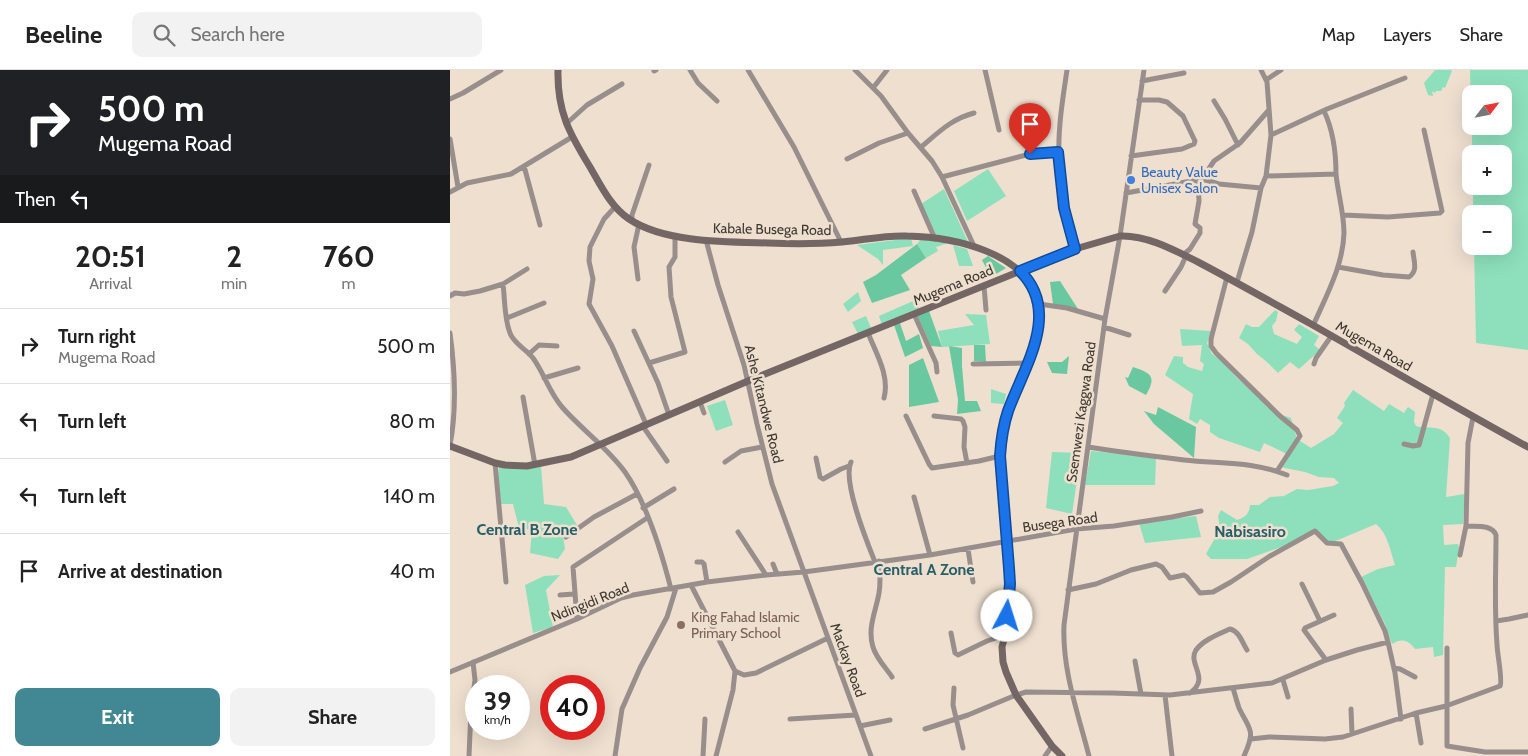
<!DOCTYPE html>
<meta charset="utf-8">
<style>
:root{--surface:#fff;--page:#f2f2f2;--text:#222;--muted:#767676;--line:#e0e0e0;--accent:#428794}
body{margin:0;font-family:Cabin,sans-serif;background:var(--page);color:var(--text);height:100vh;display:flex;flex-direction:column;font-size:19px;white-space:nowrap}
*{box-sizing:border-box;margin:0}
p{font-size:16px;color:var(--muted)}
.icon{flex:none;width:28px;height:28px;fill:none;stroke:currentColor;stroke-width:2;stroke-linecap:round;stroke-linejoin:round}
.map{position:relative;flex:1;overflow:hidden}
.details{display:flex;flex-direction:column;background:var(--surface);width:450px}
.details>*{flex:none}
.banner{background:#202124;color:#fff;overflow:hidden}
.needle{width:32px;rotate:58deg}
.controls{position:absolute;left:1012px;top:15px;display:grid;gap:10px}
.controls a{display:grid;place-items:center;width:50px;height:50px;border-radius:10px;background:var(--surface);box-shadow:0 5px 20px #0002;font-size:25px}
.speed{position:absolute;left:15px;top:605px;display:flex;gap:10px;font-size:25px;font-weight:700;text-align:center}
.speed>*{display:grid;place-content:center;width:65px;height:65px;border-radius:50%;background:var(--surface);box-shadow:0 5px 20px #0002;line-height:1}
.speed small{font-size:12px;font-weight:400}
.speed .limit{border:8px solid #d22;background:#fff;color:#111}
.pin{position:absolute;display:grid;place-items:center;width:42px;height:42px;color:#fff;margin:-51px -21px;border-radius:50% 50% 50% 0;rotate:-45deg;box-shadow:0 0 5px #0007}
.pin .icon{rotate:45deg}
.me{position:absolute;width:55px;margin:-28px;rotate:5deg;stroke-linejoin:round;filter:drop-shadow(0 0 4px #0008)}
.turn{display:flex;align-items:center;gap:18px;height:105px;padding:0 15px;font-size:22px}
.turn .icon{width:65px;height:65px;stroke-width:2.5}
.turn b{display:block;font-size:35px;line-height:42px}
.then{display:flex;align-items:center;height:48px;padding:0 15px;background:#0003;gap:10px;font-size:19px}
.eta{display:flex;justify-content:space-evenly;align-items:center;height:85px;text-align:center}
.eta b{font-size:30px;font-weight:800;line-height:35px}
.action{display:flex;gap:10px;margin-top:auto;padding:10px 15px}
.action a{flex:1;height:58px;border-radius:10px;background:var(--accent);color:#fff;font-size:20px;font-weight:800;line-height:58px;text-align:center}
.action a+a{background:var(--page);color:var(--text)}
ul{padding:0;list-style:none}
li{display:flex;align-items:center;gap:15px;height:75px;padding:0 15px;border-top:1px solid var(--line)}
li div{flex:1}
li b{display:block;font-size:19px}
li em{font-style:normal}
header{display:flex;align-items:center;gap:30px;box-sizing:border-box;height:70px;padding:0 25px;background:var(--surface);border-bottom:1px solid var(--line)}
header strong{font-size:24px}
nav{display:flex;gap:28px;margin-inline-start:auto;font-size:18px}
.search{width:350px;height:45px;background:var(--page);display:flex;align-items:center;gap:12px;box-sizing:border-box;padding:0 18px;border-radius:10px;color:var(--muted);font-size:19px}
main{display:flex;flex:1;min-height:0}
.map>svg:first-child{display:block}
</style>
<header>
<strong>Beeline</strong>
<div class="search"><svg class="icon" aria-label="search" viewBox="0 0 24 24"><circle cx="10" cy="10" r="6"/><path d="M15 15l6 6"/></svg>Search here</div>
<nav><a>Map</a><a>Layers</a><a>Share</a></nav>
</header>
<main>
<section class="details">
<div class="banner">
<div class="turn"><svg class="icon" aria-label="right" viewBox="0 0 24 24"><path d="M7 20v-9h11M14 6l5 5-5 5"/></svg><div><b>500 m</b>Mugema Road</div></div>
<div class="then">Then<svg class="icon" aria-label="left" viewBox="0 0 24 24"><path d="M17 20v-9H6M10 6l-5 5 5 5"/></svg></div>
</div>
<div class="eta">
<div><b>20:51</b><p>Arrival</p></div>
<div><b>2</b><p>min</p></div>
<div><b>760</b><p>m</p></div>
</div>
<ul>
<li><svg class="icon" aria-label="right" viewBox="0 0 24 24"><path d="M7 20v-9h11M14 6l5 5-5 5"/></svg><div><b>Turn right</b><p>Mugema Road</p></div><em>500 m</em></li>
<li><svg class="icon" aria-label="left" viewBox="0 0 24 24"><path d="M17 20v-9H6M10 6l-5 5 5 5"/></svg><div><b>Turn left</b></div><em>80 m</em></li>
<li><svg class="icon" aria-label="left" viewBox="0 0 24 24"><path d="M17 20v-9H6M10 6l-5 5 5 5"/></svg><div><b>Turn left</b></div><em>140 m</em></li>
<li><svg class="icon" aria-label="arrive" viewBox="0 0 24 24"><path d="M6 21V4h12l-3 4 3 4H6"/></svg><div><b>Arrive at destination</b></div><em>40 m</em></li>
</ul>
<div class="action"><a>Exit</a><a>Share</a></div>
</section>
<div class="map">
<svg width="1078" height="686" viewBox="0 0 1078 686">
<rect width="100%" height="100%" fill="#eedfcf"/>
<path fill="#8de0bb" d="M985,0H1001L1002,1L995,18L993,17L991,21H986L985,23L982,21L983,26L978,25L974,13Z
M1020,0H1078V280L1026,273L1024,176H1054V144H1023V116H1054V84H1022V56H1054V24H1021V45Z
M538,99L556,126L517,151L504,121Z
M494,119L518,172L485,165L471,134Z
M461,168L463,176L433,180V195L428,189L407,175Z
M471,169L498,173L486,177L488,181L476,188L467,174Z
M503,175L517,179L523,196H509Z
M408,222L411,231L398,242L393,234Z
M463,231L469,238L432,255L429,246Z
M825,240L828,242L826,251L822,256L824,264L847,274L852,267L844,260L849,254L869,266L864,275L870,280L849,299L840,292L828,303L817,292L807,284L798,274L789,268L796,254L802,257H809Z
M515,244L536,245L540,274L492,277L488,261L524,255Z
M416,246L421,258L408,264L402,252Z
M730,259L761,261L757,273L762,284L772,291L787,308L801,319L818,338L823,339L830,349L835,346L841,348L847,369L861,378L884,364L893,353L887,348L895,336L894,333L903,320L934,341L939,334L954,343L958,337L965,342L964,352L966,356C980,360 990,353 1000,368L996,427L1015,424L1013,454L993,455L994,475L1008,474L1009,478L1006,497H995L993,585L984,587L983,577L965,579C958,570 952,568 942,574L935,554L911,507L928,499L945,495C940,480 938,464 926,454L876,475L866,462L840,474L797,489H761L756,484L770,459L768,446L771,440L787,450C796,447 799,444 800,435H809L820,427L834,426L847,419L858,420L883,416L889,413L884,408L869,407L855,402L835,398L832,397L836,389L835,383L814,373L810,382L769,368L760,362V355L750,349L747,354L739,349L743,324L715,305L724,286L733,287V293L738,297L752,301L754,294L750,291L752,275L732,276Z
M541,319L556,324L554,334L541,333Z
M275,330L283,355L266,361L257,336Z
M641,381L706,387L705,415H635Z
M602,382L631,383L622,444L596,438Z
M91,396L94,434L116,437L127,455L113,466L115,479L108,489L80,483L82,460L69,458L63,434H51L48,407L49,397Z
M746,446L751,467L695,473L689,453Z
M110,505L96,520L103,557L83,563L75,515L94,506Z"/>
<path fill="#69c8a0" d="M467,174L476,188L451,205L460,220L422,233L413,212L426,205Z
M538,186L556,198L541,207L532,190Z
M610,211L628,239L603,234L600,212Z
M479,241L492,277L481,276L466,243Z
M450,253L456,271L469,264L473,278L455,287L444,255Z
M524,275H535L536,292L524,291Z
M499,276L512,278V296L515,331H527L531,341L507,344L508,330Z
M619,286L617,304L602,303L597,292H612Z
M473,288L489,332L459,337V295Z
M683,297C701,303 707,306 696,325L679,316L675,307L678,308Z
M708,337L746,357L744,388L704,354L694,341L706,345Z"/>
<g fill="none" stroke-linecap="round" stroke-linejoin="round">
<path stroke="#988e8c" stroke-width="5" d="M240,0L248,13L267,31
M298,0L344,77L391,172
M405,0L431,26L458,63L482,91L492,107L524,176
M535,0L549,60
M617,0C613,27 608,57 609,84C610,116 616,148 625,179
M204,1L206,0
M816,10L831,0
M692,11L734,3
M423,18L437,0
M0,29L13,23L51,0
M764,31L775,49L788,75
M874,41C883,60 886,83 886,104
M116,54L137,35L172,14
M821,65L877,39L955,8
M0,69L8,117
M471,77C488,63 501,49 524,43
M681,86L732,79L744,74L745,71L733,46L717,32L709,30H689
M397,89L429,73L458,63
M74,96L90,155
M816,106L886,104C888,124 894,143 894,163C893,196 876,226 863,256
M492,107L580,84L609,82
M752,109L764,91L790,73L818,41
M464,121L485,169
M0,122L17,113L61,104L122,67
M676,123L752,109L769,114L811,118
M165,137L154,149L140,177L139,191L143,209L139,234L162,276L196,354
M893,145L938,147L990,143L992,141L974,60
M182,151V145L199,95
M256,170L268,215L294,295L307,354L322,414L421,686
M733,185L740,179L750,163V158L745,154L749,131L748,110
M888,197L933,205L959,207C968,201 964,192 963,182
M777,207L761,269V276L766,283L830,346L847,360L850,366L827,401
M188,209L184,177L189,154
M787,212L802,162L811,118L816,106L821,65L817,12L811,0
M53,214C55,229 54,248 60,263C63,273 76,279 83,288C94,303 99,322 112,337C132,360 157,377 175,402C196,432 212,484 221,519
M534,216L536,240
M715,221L731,197L736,186
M0,226L5,223L14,224L30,221L53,214L77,199
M589,234L617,238L655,249
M464,244L486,293L487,302
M57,248L94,233
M654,257L679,265
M184,261L208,313L219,345
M0,263C5,300 7,339 0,375
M418,263C426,283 440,306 434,328
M79,284L89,275L107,276
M199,293L235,282L221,227L219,197L225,187V166
M523,294L578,293
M864,294L866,288L882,265
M94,308L128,298
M73,327L85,395
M250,332L254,343
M456,346L479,394L482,398L529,391L550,386
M484,346L511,349L513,351L515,357L514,377L517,393
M192,355L217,391
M954,374L963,376L969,375L983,324
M638,377C670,382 702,386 734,390C770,394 803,391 837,405
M366,388L370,407L373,409L391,399L399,396
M275,392L291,381L312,377
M401,392C392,411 417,472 425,492
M45,393L56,512
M464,427L480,485
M193,438L224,419
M288,462L316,505
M116,467L144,447L187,424
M518,479L523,512
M1010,485L1016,456L1018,373L1023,347
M429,491C430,502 431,512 429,523C426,541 417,558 423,577C426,588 436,598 442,607
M247,492H252L254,494L257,512
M323,494L327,504
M852,514L870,551
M241,515L285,601L283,620L266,686
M618,520L646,514L681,500L706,494L712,497L720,508L734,505L737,507L750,523L763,522L781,512L820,486L865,461L877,473L891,474L912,513L935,561L938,572
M110,525L124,524
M127,549L123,497L197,448
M1046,551L1059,549L1078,545
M501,563L505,583L508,585L537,571L555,565
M997,578V676L1035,682H1078
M876,590L854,560L855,558L884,545
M685,591L691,624
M944,598L950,599L965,607
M285,601L294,605L306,603L378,568
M0,602L127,549L171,528L183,525L257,512L316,505L354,502L480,485L626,459L664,456L722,447L751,441
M833,610L838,627
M504,618L503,635L513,678
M783,618C785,625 787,632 789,638C800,661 806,659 794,686
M740,623C761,608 737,594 746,580C753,570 769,564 780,559C789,561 792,572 797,580
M715,625L722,686
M901,639L902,664
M966,643L971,673
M340,649L406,645
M410,656L440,650
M475,659L518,645L566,625L576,622L662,623L720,625L822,613L876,590L907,580L938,572L945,603L951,649
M801,669L819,667L875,669L893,667L966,643L996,636L1050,616C1053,611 1047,583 1047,574C1044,538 1046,501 1046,465C1042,454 1026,457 1016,456
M19,686L21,640L25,610L23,592
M165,686L172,639L190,598L217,547L226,518
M253,686L255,649
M595,686L602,676
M639,686C628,643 612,600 614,555L655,249L670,166L694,0"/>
<path stroke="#746664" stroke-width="7" d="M108,0C107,41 119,63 140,97C151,116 161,137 179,149C215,173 277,172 318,173C343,174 368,174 392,172C414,170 435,165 457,166C503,167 577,182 589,234C595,266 569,312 558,341C553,356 551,371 550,386L560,514L555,565L552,577L553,592L556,602L566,625L602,676L612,686
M0,376L45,393L55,395L77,396L121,387L298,311L625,179L670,166C697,165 724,180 748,192C786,212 823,233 861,254C933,295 1005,337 1078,377"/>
</g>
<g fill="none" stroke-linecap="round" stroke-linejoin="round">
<g stroke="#114b97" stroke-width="12">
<path id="route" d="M557,546L560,514L559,498L550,386C551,371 553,356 558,341C574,297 612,242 570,201L625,179L614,138L608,82L580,84"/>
</g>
<use href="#route" stroke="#1a73e8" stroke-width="9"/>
</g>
<circle fill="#3f7fe0" stroke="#eedfcf" stroke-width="2" cx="681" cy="110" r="5"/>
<circle fill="#8d6e63" stroke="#eedfcf" stroke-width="2" cx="231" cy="555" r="5"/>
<g text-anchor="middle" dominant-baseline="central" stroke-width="5" stroke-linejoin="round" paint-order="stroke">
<g font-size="14" fill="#366cbe" stroke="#eedfcf" text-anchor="start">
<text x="691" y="102">Beauty Value<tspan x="691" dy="16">Unisex Salon</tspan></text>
</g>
<g font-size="14" fill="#3f3932" stroke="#eedfcf">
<text transform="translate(322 159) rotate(1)">Kabale Busega Road</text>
<text transform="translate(503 215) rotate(-22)">Mugema Road</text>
<text transform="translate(924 276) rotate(30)">Mugema Road</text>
<text transform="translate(314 334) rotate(76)">Ashe Kitandwe Road</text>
<text transform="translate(631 342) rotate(-82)">Ssemwezi Kaggwa Road</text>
<text transform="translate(610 452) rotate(-8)">Busega Road</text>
<text transform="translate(140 532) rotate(-22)">Ndingidi Road</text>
<text transform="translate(398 590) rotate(70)">Mackay Road</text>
</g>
<g font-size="14" fill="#785e54" stroke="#eedfcf" text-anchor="start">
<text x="241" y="547">King Fahad Islamic<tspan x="241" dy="16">Primary School</tspan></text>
</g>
<g font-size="16" font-weight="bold" fill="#28606a" stroke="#eedfcf">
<text x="77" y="459">Central B Zone</text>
<text x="800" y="461">Nabisasiro</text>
<text x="474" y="499">Central A Zone</text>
</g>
</g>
</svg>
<div class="controls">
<a><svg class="needle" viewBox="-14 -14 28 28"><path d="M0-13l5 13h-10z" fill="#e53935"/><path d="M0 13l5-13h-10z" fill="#767676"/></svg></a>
<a>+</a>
<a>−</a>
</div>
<div class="speed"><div>39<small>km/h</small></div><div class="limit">40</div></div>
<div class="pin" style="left:580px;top:84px;background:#d93025"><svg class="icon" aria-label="arrive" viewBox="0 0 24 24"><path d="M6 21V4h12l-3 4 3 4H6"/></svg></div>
<svg class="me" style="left:557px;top:546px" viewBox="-20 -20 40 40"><circle r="19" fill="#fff"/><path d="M0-13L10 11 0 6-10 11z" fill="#1a73e8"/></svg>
</div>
</main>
